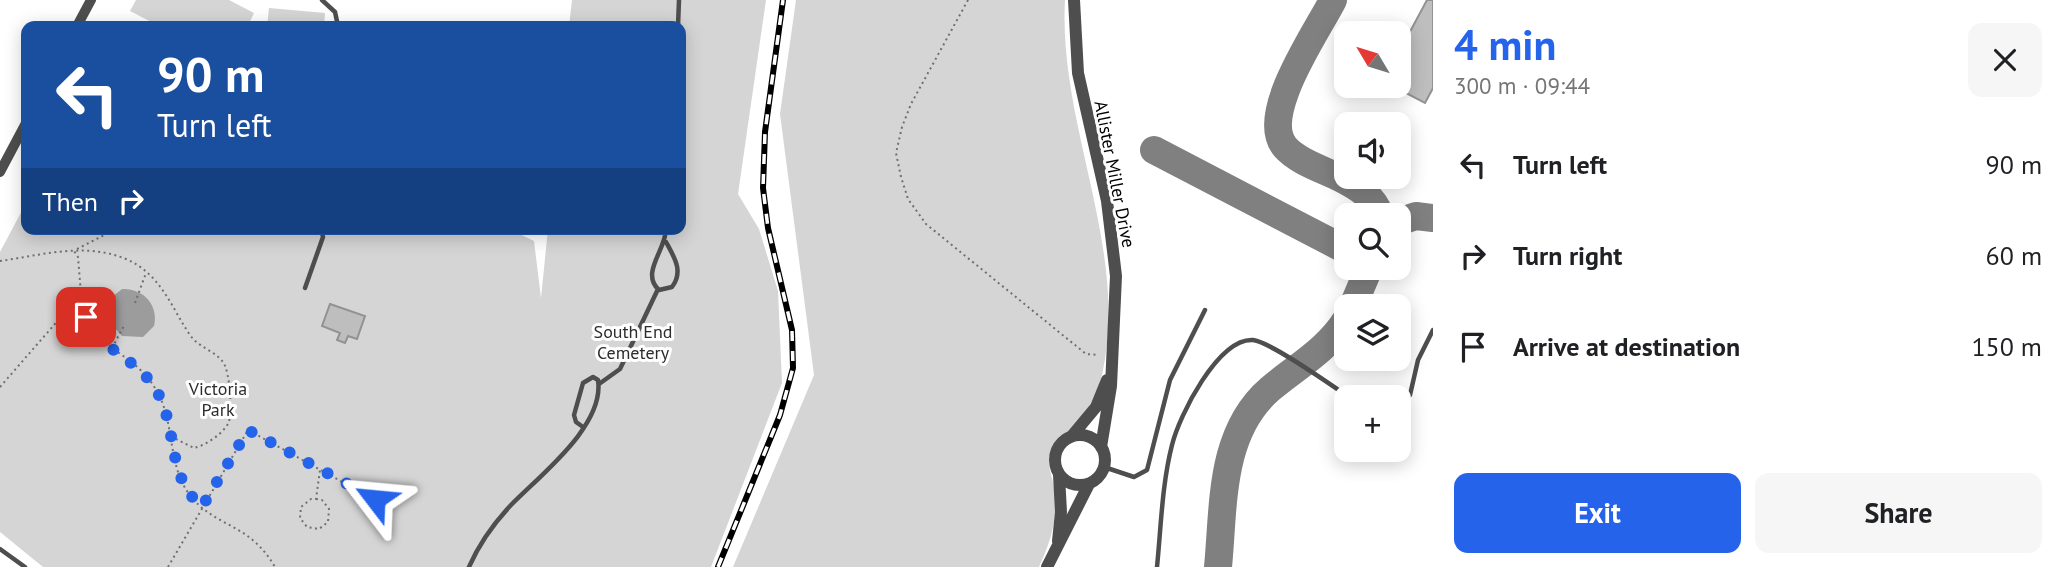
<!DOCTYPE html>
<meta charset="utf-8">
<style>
:root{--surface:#fff;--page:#f6f6f6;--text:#202124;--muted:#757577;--accent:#2563eb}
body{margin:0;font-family:"PT Sans",sans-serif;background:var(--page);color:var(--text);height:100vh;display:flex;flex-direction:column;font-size:26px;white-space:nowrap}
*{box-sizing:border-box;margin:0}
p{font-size:23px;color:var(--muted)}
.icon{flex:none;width:38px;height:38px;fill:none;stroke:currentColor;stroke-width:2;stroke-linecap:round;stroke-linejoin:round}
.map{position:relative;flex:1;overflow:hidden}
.side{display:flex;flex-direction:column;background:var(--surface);width:630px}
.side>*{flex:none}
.guide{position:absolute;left:21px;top:21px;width:665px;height:214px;border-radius:14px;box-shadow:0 4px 18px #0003;background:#1a4fa0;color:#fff;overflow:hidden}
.needle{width:46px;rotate:308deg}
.controls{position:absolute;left:1334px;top:21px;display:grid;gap:14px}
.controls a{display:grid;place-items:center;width:77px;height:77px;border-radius:14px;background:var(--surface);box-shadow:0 4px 18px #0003;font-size:35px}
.pin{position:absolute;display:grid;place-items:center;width:60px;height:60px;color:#fff;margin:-30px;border-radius:14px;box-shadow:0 4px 10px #0006}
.me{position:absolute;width:77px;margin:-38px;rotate:299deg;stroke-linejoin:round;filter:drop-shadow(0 0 5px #0008)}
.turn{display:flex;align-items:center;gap:24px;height:147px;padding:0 21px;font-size:32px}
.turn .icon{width:91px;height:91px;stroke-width:2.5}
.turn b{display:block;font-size:49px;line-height:60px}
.then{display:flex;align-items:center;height:66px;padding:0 21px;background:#0003;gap:14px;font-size:26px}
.round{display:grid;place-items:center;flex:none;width:74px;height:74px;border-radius:14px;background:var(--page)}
.headline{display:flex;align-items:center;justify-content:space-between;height:119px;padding:0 21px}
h1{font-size:42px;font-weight:600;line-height:52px;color:var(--accent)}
.primary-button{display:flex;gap:14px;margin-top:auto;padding:14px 21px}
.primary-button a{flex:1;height:80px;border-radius:14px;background:var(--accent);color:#fff;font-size:28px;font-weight:600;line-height:80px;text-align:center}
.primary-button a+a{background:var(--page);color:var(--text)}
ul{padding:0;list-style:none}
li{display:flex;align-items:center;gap:21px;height:91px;padding:0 21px}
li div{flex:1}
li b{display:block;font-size:26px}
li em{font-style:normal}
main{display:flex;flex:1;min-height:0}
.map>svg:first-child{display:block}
</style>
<main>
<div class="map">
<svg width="1433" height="567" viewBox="0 0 1433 567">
<rect width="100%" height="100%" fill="#fff"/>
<path fill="#d5d5d5" d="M136,0H229L254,13L248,26H159L130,11Z
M572,0H766L738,194L759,229L778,291L782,383L711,567H43L0,532V252L26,203V229H509L534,241L541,298L548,229H681V26H569Z
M796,0H1065C1058,126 1130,249 1102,375C1097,394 1086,416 1071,430C1063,438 1054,443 1050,454C1046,467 1055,482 1055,495C1057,522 1050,543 1039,567H733L814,375L780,114Z
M269,8L325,13L324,26H267Z"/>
<path fill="#9c9c9c" d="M122,289C143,288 159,305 154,326L143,337L122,336L107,319L108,300Z"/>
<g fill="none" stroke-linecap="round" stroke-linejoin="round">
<path stroke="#808080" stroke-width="28" d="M1333,0C1317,32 1258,115 1285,147C1298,162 1325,170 1342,179C1359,188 1373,196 1380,215
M1154,150L1346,250
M1398,222L1416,216L1433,218
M1353,306L1369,268
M1218,567C1224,506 1219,433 1270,389C1296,367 1327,350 1346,320"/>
</g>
<path fill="#bebebe" stroke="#929292" stroke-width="2" d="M1427,0H1433V88L1425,103L1398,89V54Z
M330,304L365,316L357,339L348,336L345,343L337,340L340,333L322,326Z"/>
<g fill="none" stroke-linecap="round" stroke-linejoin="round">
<path stroke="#707070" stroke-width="2" stroke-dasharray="2 3.5" stroke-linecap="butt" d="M968,0L911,104L902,127L896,153L901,177L908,199L926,224L1086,354L1099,355
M77,249L116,229
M0,261C42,255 85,242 126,259C161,274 171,307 190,335C199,348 214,350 223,362C230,371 233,415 228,424C221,435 206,445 194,448L170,436
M81,294C92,355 129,346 155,388C177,422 165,467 193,499C220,529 249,523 275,567
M135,303L146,273
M112,348L125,324
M0,387L81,294L78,257L74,251
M316,499L322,500L329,509L328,522L319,529L307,527L300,518L301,507L311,499H316L320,470
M168,567L248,430L375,500"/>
<path stroke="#4e4e4e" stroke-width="4.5" d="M322,0L335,12L338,26
M678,26L679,0
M666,242C674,257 684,271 672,287L659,290C640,273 666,250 666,229
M305,288L323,237L321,229
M599,384L620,369L658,289
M1398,408L1410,395L1418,360L1433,330
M1104,467L1134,477L1147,470L1170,380L1205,310
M0,549L25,567
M469,567C479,544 494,523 511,505C539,476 605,426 598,380L593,377L583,383L574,415L576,422L583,427
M1157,567C1161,527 1162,484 1172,445C1179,416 1218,338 1253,340C1271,342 1331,385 1349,397"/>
<path stroke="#4e4e4e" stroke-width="10" d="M77,26L91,0
M0,172L26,123"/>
<path stroke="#4e4e4e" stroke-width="12" d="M1074,0L1078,73L1107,201L1116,276L1111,386L1101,447
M1055 460a25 25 0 1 1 50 0a25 25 0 1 1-50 0Z
M1071,437L1096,407L1107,380
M1058,541L1061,512L1059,475
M1047,567L1089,484"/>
<g stroke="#000" stroke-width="6">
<path id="rail" d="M718,567L780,415L793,368L792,330L768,228L763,188L765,132L783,0"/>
</g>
<use href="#rail" stroke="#fff" stroke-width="3.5" stroke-dasharray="10" stroke-linecap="butt"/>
</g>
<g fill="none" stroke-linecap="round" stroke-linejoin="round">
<path stroke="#2563eb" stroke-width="12" stroke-dasharray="0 21.6" d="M86,317C100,351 139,359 156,390C179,428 165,475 202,507L248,430L375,499"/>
</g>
<g text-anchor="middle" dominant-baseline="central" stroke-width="6" stroke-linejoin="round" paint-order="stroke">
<g font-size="18" fill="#000" stroke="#fff">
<text transform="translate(1115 174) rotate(79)">Allister Miller Drive</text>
</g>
<g font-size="18" fill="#2c2c2c" stroke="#fff">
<text x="633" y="331">South End<tspan x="633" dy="21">Cemetery</tspan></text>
<text x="218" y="388">Victoria<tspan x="218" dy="21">Park</tspan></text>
</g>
</g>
</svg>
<div class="controls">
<a><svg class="needle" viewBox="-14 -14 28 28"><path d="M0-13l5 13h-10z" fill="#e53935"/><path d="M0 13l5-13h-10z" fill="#757577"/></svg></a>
<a><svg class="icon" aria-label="sound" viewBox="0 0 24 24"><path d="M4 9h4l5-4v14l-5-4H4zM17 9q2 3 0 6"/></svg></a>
<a><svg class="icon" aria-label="search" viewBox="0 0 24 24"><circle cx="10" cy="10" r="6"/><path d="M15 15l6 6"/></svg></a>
<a><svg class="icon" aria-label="layers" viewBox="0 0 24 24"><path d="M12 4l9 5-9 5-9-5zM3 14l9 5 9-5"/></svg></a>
<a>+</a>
</div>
<div class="pin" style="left:86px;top:317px;background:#d93025"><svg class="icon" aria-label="arrive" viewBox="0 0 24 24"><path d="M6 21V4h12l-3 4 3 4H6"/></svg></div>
<svg class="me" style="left:375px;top:499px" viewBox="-20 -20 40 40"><path d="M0-17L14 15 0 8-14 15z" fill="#2563eb" stroke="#fff" stroke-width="4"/></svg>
<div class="guide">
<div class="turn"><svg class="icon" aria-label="left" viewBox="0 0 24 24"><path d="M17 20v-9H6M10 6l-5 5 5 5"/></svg><div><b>90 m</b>Turn left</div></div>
<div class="then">Then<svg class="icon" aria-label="right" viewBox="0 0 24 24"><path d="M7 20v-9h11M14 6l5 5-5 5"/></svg></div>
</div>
</div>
<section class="side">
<div class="headline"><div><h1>4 min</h1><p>300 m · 09:44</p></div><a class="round"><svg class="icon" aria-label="close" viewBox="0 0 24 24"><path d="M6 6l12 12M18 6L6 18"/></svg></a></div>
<ul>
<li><svg class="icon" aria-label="left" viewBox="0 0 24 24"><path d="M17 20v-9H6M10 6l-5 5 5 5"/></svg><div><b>Turn left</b></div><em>90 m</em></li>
<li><svg class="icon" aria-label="right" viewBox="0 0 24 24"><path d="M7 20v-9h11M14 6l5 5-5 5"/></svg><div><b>Turn right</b></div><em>60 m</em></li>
<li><svg class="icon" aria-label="arrive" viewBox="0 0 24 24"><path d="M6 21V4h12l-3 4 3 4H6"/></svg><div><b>Arrive at destination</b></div><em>150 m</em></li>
</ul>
<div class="primary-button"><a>Exit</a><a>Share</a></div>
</section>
</main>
